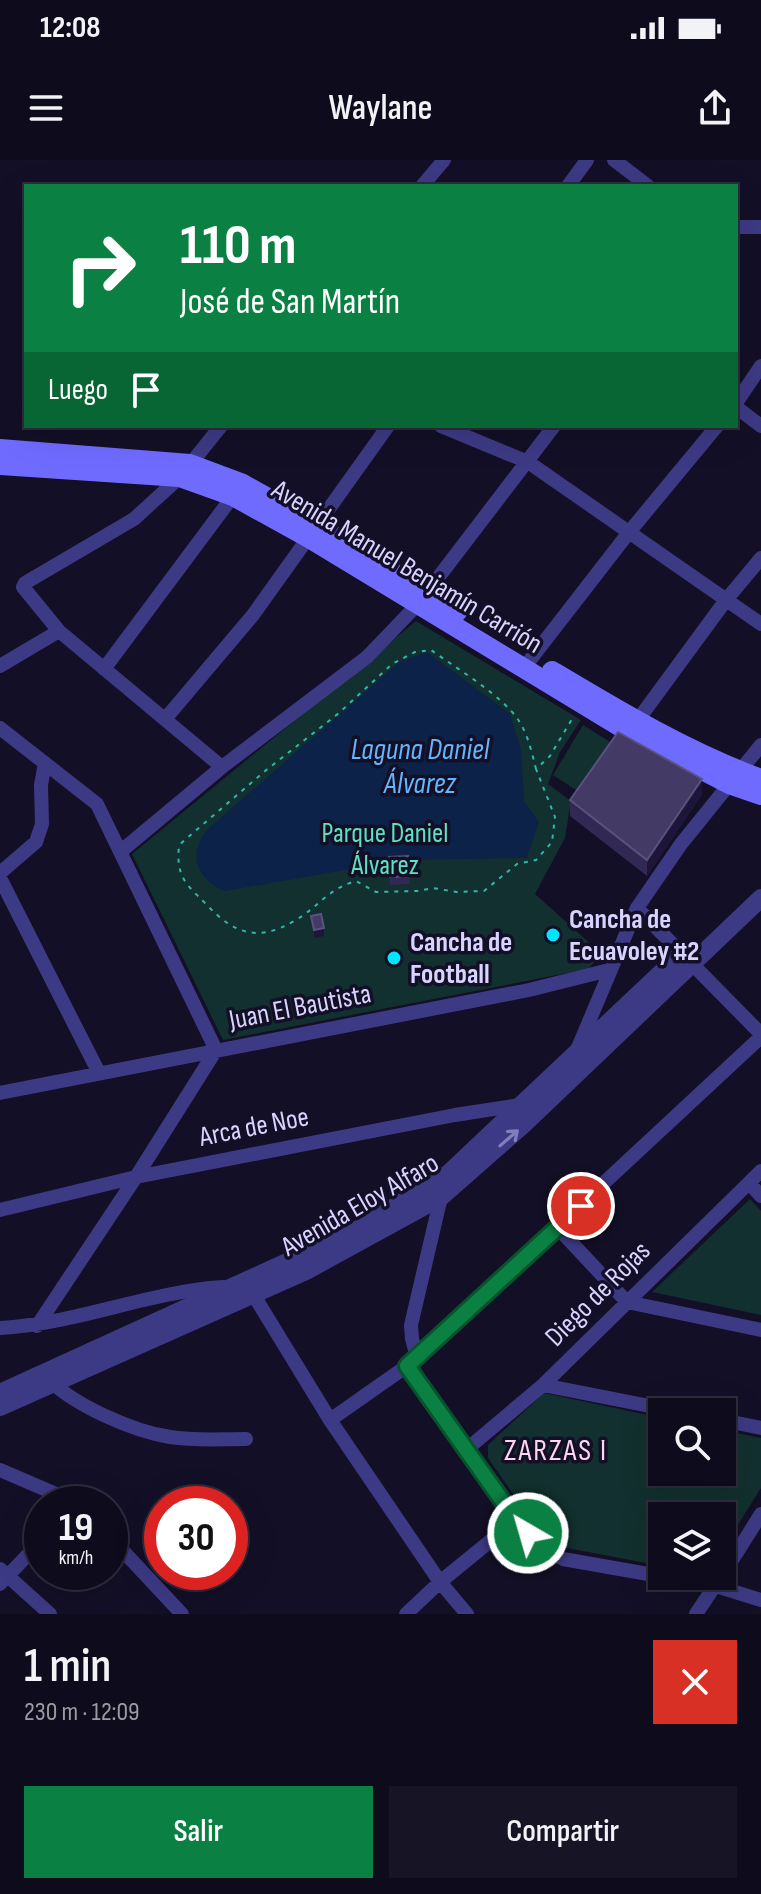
<!DOCTYPE html>
<html lang="es">
<meta charset="utf-8">
<style>
:root{--surface:#0e0b1c;--page:#171425;--text:#f1f3f6;--muted:#9b9ba3;--line:#2e2b3b;--accent:#0b8043}
body{margin:0;font-family:"Sofia Sans Condensed",sans-serif;background:var(--page);color:var(--text);height:100vh;display:flex;flex-direction:column;font-size:30px;white-space:nowrap}
*{box-sizing:border-box;margin:0}
p{font-size:26px;color:var(--muted)}
.icon{flex:none;width:44px;height:44px;fill:none;stroke:currentColor;stroke-width:2;stroke-linecap:round;stroke-linejoin:round}
.map{position:relative;height:1454px;overflow:hidden}
.panel{display:flex;flex-direction:column;background:var(--surface);flex:1}
.panel>*{flex:none}
.banner{position:absolute;left:24px;top:24px;width:714px;height:244px;border-radius:0px;box-shadow:0 8px 32px #0002,0 0 0 2px var(--line);background:#0b8043;color:#fff;overflow:hidden}
.buttons{position:absolute;left:648px;top:1238px;display:grid;gap:16px}
.buttons a{display:grid;place-items:center;width:88px;height:88px;border-radius:0px;background:var(--surface);box-shadow:0 8px 32px #0002,0 0 0 2px var(--line);font-size:40px}
.speed{position:absolute;left:24px;top:1326px;display:flex;gap:16px;font-size:40px;font-weight:700;text-align:center}
.speed>*{display:grid;place-content:center;width:104px;height:104px;border-radius:50%;background:var(--surface);box-shadow:0 8px 32px #0002,0 0 0 2px var(--line);line-height:1}
.speed small{font-size:20px;font-weight:400}
.speed .limit{border:12px solid #d22;background:#fff;color:#111}
.pin{position:absolute;display:grid;place-items:center;width:68px;height:68px;color:#fff;margin:-34px;border:4px solid #fff;border-radius:50%;box-shadow:0 2px 8px #0007}
.me{position:absolute;width:88px;margin:-44px;rotate:322deg;stroke-linejoin:round;filter:drop-shadow(0 0 6px #0008)}
.turn{display:flex;align-items:center;gap:28px;height:168px;padding:0 24px;font-size:36px}
.turn .icon{width:104px;height:104px;stroke-width:2.5}
.turn b{display:block;font-size:56px;line-height:68px}
.then{display:flex;align-items:center;height:76px;padding:0 24px;background:#0003;gap:16px;font-size:30px}
.round{display:grid;place-items:center;flex:none;width:84px;height:84px;border-radius:0px;background:var(--page)}
.overview{display:flex;align-items:center;justify-content:space-between;height:136px;padding:0 24px}
h1{font-size:48px;font-weight:600;line-height:60px}
.cta{display:flex;gap:16px;margin-top:auto;padding:16px 24px}
.cta a{flex:1;height:92px;border-radius:0px;background:var(--accent);color:#fff;font-size:32px;font-weight:600;line-height:92px;text-align:center}
.cta a+a{background:var(--page);color:var(--text)}
.status{display:flex;justify-content:space-between;align-items:center;height:56px;padding:0 40px;background:var(--surface);direction:ltr}
.status svg{height:22px;fill:currentColor}
header{display:flex;justify-content:space-between;align-items:center;height:104px;padding:0 24px;background:var(--surface);font-size:36px;font-weight:600}
.map>svg:first-child{display:block}
</style>
<div class="status"><b>12:08</b><svg viewBox="0 0 49 12"><path d="M0 12V9h3v3zM5 12V6h3v6zM10 12V3h3v9zM15 12V0h3v12zM26 1h20v11H26zM47 4h2v5h-2z"/></svg></div>
<header><svg class="icon" aria-label="menu" viewBox="0 0 24 24"><path d="M4 6h16M4 12h16M4 18h16"/></svg>Waylane<svg class="icon" aria-label="share" viewBox="0 0 24 24"><path d="M12 15V3M7 8l5-5 5 5M5 13v7h14v-7"/></svg></header>
<div class="map">
<svg width="761" height="1454" viewBox="0 0 761 1454">
<rect width="100%" height="100%" fill="#130f26"/>
<path fill="#12302f" d="M416,461L581,560L560,592L548,624L571,641L565,678L535,734L602,794L588,809L223,880L132,694Z
M583,565L610,582L579,632L553,615Z
M750,1039L761,1051V1155L652,1132Z
M544,1233L662,1258V1312H722V1270L761,1278V1328L722,1390V1356H662V1406L567,1388L554,1381L527,1354L488,1298V1285Z"/>
<path fill="#0c2248" d="M427,492L510,554L521,590L524,641L539,662L527,698L403,700L225,731C196,719 187,693 208,669L399,502Z"/>
<g fill="none" stroke-linecap="round" stroke-linejoin="round">
<path stroke="#2fb8b0" stroke-width="2" stroke-dasharray="4 6" stroke-linecap="butt" d="M536,609C532,593 528,575 519,561C503,536 456,508 431,490L415,492L392,504L339,553L265,611L179,685C176,717 185,723 206,744C233,773 257,783 294,761C318,748 327,729 356,721L376,732L417,731L433,728L456,732L484,731L517,704L536,700L552,682L555,657L536,609L550,596L572,559"/>
<path stroke="#3d3a85" stroke-width="14" d="M614,0L648,26
M422,26L444,0
M568,26L587,0
M736,67H761
M736,243L761,206
M736,247L761,266
M221,266L180,317L134,359L25,423L23,427L59,471L222,607
M441,266L528,302L761,464
M0,506L59,471
M104,509L233,336
M523,509L630,371L717,266
M166,558L253,455L388,266
M0,568L97,644L216,890
M632,568L726,440L761,398
M120,692L222,607L367,497L418,444L554,266
M0,713L36,682L42,664L41,625L45,603
M0,718L99,913
M637,748L761,874
M577,890L637,748L681,684L761,585
M0,933L529,830L609,810
M749,1023L761,1036
M0,1050L136,1017L455,955L520,945
M558,1068L627,1142L761,1170
M253,1134L330,1260L440,1422L467,1454
M37,1166L136,1017L216,890
M0,1168C76,1164 147,1132 223,1127
M417,1197L412,1179L411,1165L441,1037
M407,1206L516,1360L540,1386L563,1399L716,1426L761,1440
M46,1217C73,1245 132,1271 170,1277C195,1281 221,1279 246,1279
M543,1225L680,1252
M330,1260L407,1206L761,877
M722,1260L761,1268
M467,1289L543,1225L761,1011
M0,1310L79,1344
M110,1377L182,1454
M0,1409L50,1454
M722,1416L761,1354
M0,1424L42,1380
M406,1454L440,1422L516,1360
M696,1454L718,1421"/>
<path stroke="#3d3a85" stroke-width="18" d="M0,1233L357,1070L448,1014L682,793
M0,1247L306,1111L441,1037L524,964L761,738"/>
<path stroke="#6f6bff" stroke-width="20" d="M0,289L190,304L241,323L318,366L457,452
M0,305L180,317L233,336L309,378L629,572L729,624L761,635
M552,511C619,551 687,592 761,619"/>
</g>
<path fill="#312854" d="M702,634L647,716L570,656V640Z
M408,696L410,724L390,725L389,697Z"/>
<path fill="#1d163a" d="M702,619V634L647,716V700Z
M324,768V776L314,778V770Z"/>
<path fill="#433a66" stroke="#5a527e" stroke-width="2" d="M618,572L702,619L647,700L570,640Z
M408,696L410,716L390,717L389,697Z
M321,754L324,768L314,770L311,756Z"/>
<defs><path id="oneway-shaft" d="M-6 0H5M1.5-3L5.5 0L1.5 3" fill="none" stroke-width="1.6" stroke-linecap="round" stroke-linejoin="round" transform="scale(2)"/></defs>
<use stroke="#837fbc" href="#oneway-shaft" transform="translate(509 978) rotate(-41)"/>
<g fill="none" stroke-linecap="round" stroke-linejoin="round">
<g stroke="#07532c" stroke-width="20">
<path id="route" d="M528,1373L516,1360L407,1206L581,1046"/>
</g>
<use href="#route" stroke="#0b8043" stroke-width="14"/>
</g>
<g fill="#00e5ff" stroke="#130f26" stroke-width="3">
<circle cx="553" cy="775" r="8"/>
<circle cx="394" cy="798" r="8"/>
</g>
<g text-anchor="middle" dominant-baseline="central" stroke-width="7" stroke-linejoin="round" paint-order="stroke">
<g font-size="28" fill="#d9d4ff" stroke="#130f26">
<text transform="translate(407 407) rotate(31)">Avenida Manuel Benjamín Carrión</text>
<text transform="translate(300 847) rotate(-11)">Juan El Bautista</text>
<text transform="translate(254 967) rotate(-11)">Arca de Noe</text>
<text transform="translate(360 1045) rotate(-30)">Avenida Eloy Alfaro</text>
<text transform="translate(598 1134) rotate(-45)">Diego de Rojas</text>
</g>
<g font-size="28" fill="#5fe0c0" stroke="#130f26">
<text x="385" y="673">Parque Daniel<tspan x="385" dy="32">Álvarez</tspan></text>
</g>
<g font-size="28" font-weight="bold" fill="#d9d4ff" stroke="#130f26" text-anchor="start">
<text x="569" y="759">Cancha de<tspan x="569" dy="32">Ecuavoley #2</tspan></text>
<text x="410" y="782">Cancha de<tspan x="410" dy="32">Football</tspan></text>
</g>
<g font-size="30" font-style="italic" fill="#62b6ff" stroke="#130f26">
<text x="420" y="590">Laguna Daniel<tspan x="420" dy="34">Álvarez</tspan></text>
</g>
<g font-size="30" letter-spacing="2" fill="#ffd6f0" stroke="#130f26">
<text x="556" y="1291">ZARZAS I</text>
</g>
</g>
</svg>
<div class="buttons">
<a><svg class="icon" aria-label="search" viewBox="0 0 24 24"><circle cx="10" cy="10" r="6"/><path d="M15 15l6 6"/></svg></a>
<a><svg class="icon" aria-label="layers" viewBox="0 0 24 24"><path d="M12 4l9 5-9 5-9-5zM3 14l9 5 9-5"/></svg></a>
</div>
<div class="speed"><div>19<small>km/h</small></div><div class="limit">30</div></div>
<div class="pin" style="left:581px;top:1046px;background:#d93025"><svg class="icon" aria-label="arrive" viewBox="0 0 24 24"><path d="M6 21V4h12l-3 4 3 4H6"/></svg></div>
<svg class="me" style="left:528px;top:1373px" viewBox="-20 -20 40 40"><circle r="17" fill="#0b8043" stroke="#fff" stroke-width="3"/><path d="M0-11L8 9 0 5-8 9z" fill="#fff"/></svg>
<div class="banner">
<div class="turn"><svg class="icon" aria-label="right" viewBox="0 0 24 24"><path d="M7 20v-9h11M14 6l5 5-5 5"/></svg><div><b>110 m</b>José de San Martín</div></div>
<div class="then">Luego<svg class="icon" aria-label="arrive" viewBox="0 0 24 24"><path d="M6 21V4h12l-3 4 3 4H6"/></svg></div>
</div>
</div>
<section class="panel">
<div class="overview"><div><h1>1 min</h1><p>230 m · 12:09</p></div><a class="round" style="background:#d93025;color:#fff"><svg class="icon" aria-label="close" viewBox="0 0 24 24"><path d="M6 6l12 12M18 6L6 18"/></svg></a></div>
<div class="cta"><a>Salir</a><a>Compartir</a></div>
</section>
